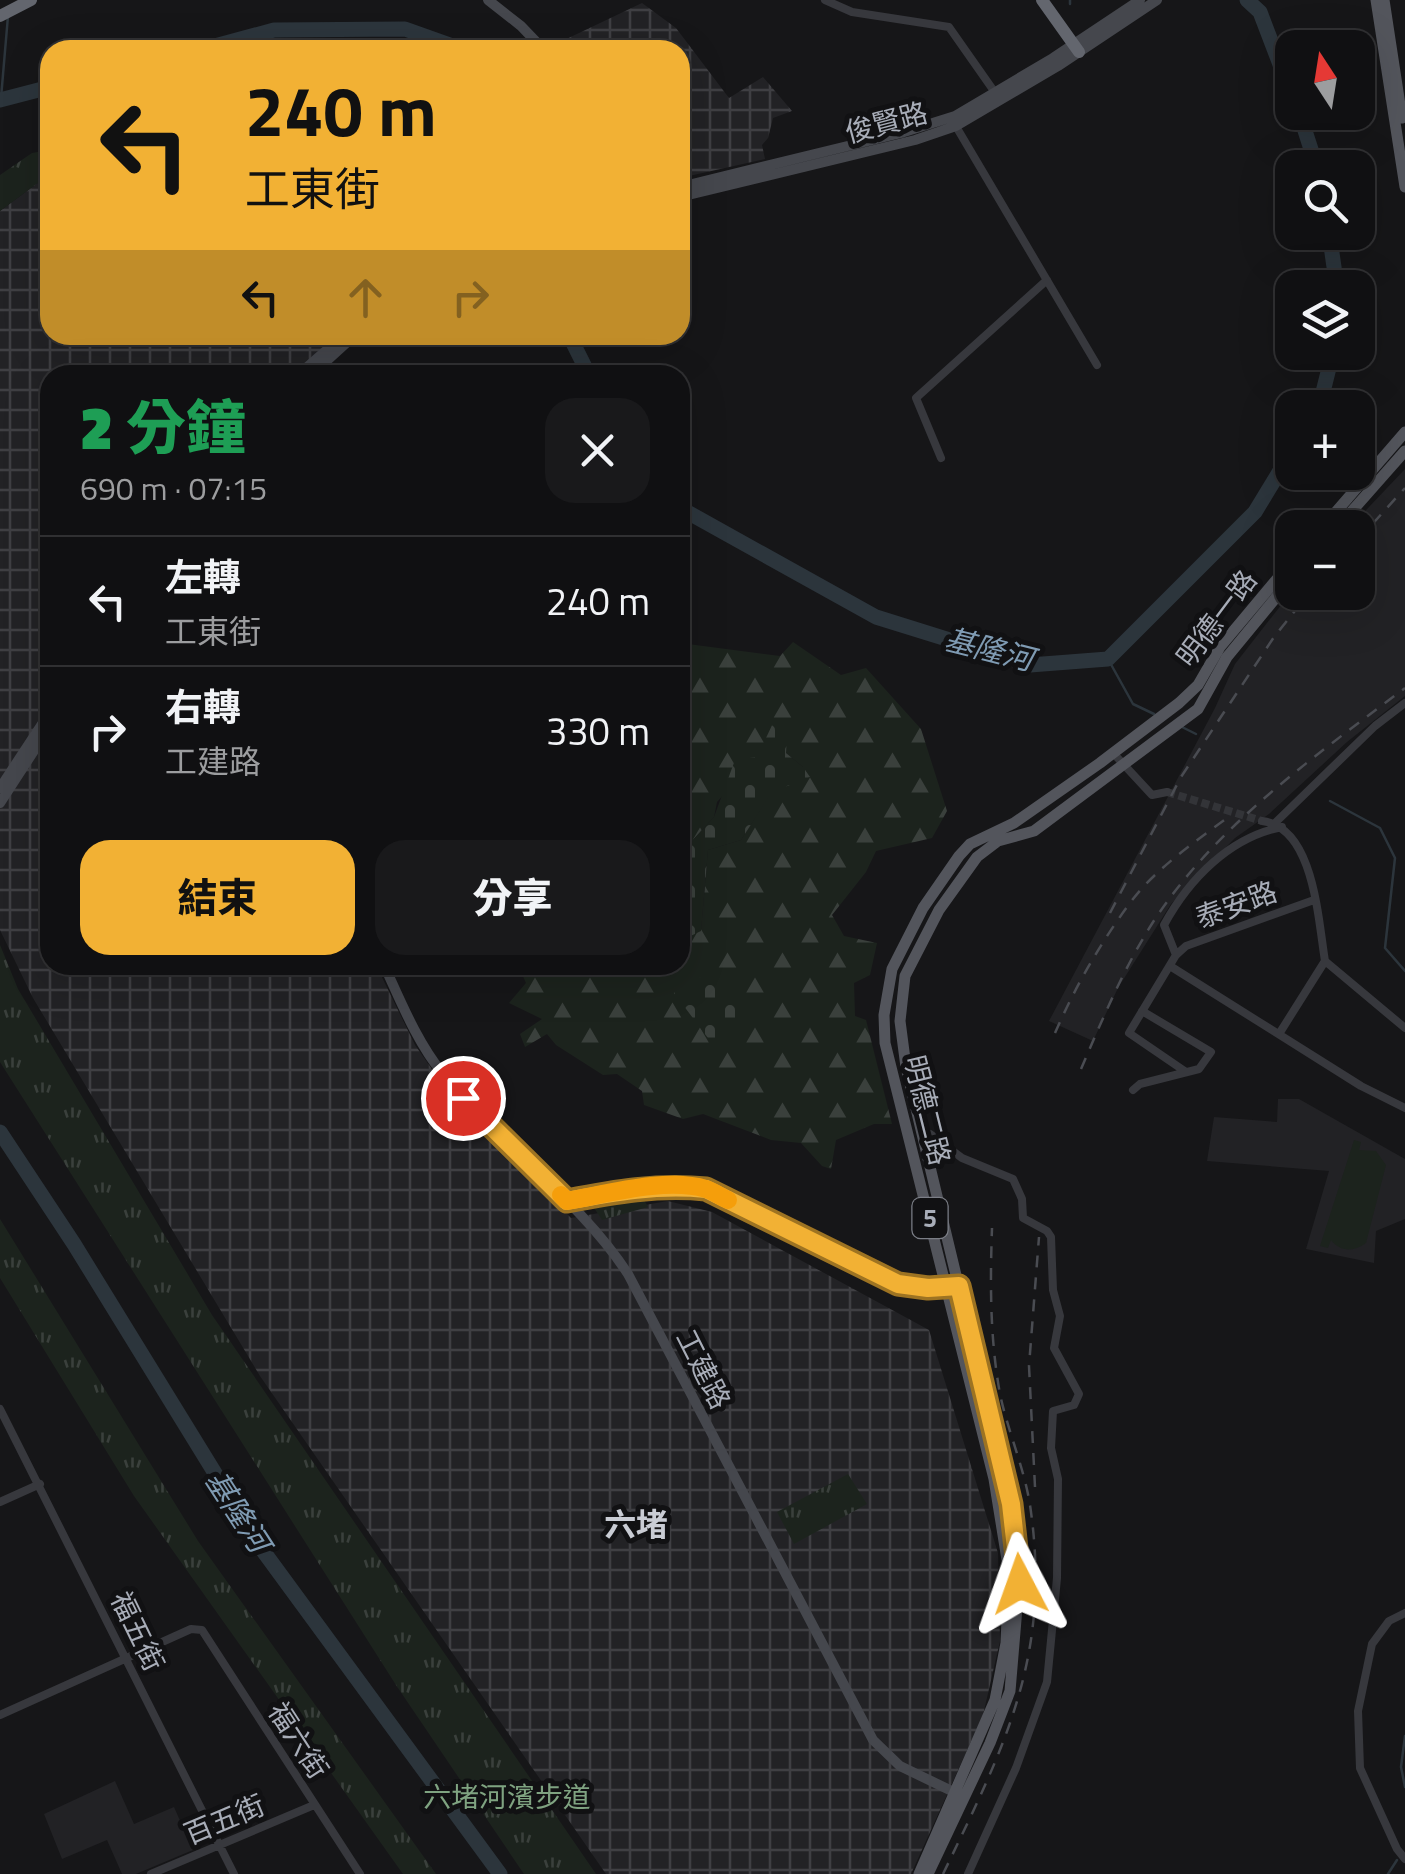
<!DOCTYPE html>
<html lang="zh-TW">
<meta charset="utf-8">
<style>
:root{--surface:#101012;--page:#19191b;--text:#f1f3f6;--muted:#9c9d9f;--line:#303032;--accent:#f2b134}
body{margin:0;font-family:"Titillium Web","Noto Sans TC",sans-serif;background:var(--page);color:var(--text);height:100vh;display:flex;flex-direction:column;font-size:38px;white-space:nowrap}
*{box-sizing:border-box;margin:0}
p{font-size:32px;color:var(--muted)}
.icon{flex:none;width:55px;height:55px;fill:none;stroke:currentColor;stroke-width:2;stroke-linecap:round;stroke-linejoin:round}
.map{position:relative;flex:1;overflow:hidden}
.details{position:absolute;left:40px;top:365px;width:650px;height:610px;display:flex;flex-direction:column;background:var(--surface);border-radius:30px;box-shadow:0 10px 40px #0002,0 0 0 2px var(--line)}
.details>*{flex:none}
.top-card{position:absolute;left:40px;top:40px;width:650px;height:305px;border-radius:30px;box-shadow:0 10px 40px #0002,0 0 0 2px var(--line);background:#f2b134;color:#111;overflow:hidden}
.needle{width:65px;rotate:348deg}
.controls{position:absolute;left:1275px;top:30px;display:grid;gap:20px}
.controls a{display:grid;place-items:center;width:100px;height:100px;border-radius:20px;background:var(--surface);box-shadow:0 10px 40px #0002,0 0 0 2px var(--line);font-size:50px}
.pin{position:absolute;display:grid;place-items:center;width:85px;height:85px;color:#fff;margin:-42px;border:5px solid #fff;border-radius:50%;box-shadow:0 2px 10px #0007}
.me{position:absolute;width:110px;margin:-55px;rotate:356deg;stroke-linejoin:round;filter:drop-shadow(0 0 8px #0008)}
.turn{display:flex;align-items:center;gap:35px;height:210px;padding:0 40px;font-size:45px}
.turn .icon{width:130px;height:130px;stroke-width:2.5}
.turn b{display:block;font-size:70px;line-height:85px}
.lanes{display:flex;align-items:center;height:95px;padding:0 40px;background:#0003;justify-content:center;gap:50px;direction:ltr}
.lanes .off{opacity:.35}
.round{display:grid;place-items:center;flex:none;width:105px;height:105px;border-radius:30px;background:var(--page)}
.overview{display:flex;align-items:center;justify-content:space-between;height:170px;padding:0 40px}
h1{font-size:60px;font-weight:800;line-height:75px;color:#1e9e55}
.button{display:flex;gap:20px;margin-top:auto;padding:20px 40px}
.button a{flex:1;height:115px;border-radius:30px;background:var(--accent);color:#111;font-size:40px;font-weight:800;line-height:115px;text-align:center}
.button a+a{background:var(--page);color:var(--text)}
ul{padding:0;list-style:none}
li{display:flex;align-items:center;gap:30px;height:130px;padding:0 40px;border-top:2px solid var(--line)}
li div{flex:1}
li b{display:block;font-size:38px}
li em{font-style:normal}
.map>svg:first-child{display:block}
</style>
<div class="map">
<svg width="1405" height="1874" viewBox="0 0 1405 1874">
<defs>
<pattern id="industrial-grid" width="8" height="8" patternUnits="userSpaceOnUse" patternTransform="scale(2.5)"><rect width="8" height="8" fill="#222225"/><path d="M0 4h8M4 0v8" fill="none" stroke="#3f3f43"/></pattern>
<pattern id="grass-tufts" width="24" height="20" patternUnits="userSpaceOnUse" patternTransform="scale(2.5)"><rect width="24" height="20" fill="#1c231d"/><path d="M3 7l-1-3M5 7V3M7 7l1-3M15 17l-1-3M17 17v-4M19 17l1-3" fill="none" stroke="#3a403c"/></pattern>
<pattern id="forest-firs" width="22" height="20" patternUnits="userSpaceOnUse" patternTransform="scale(2.5)"><rect width="22" height="20" fill="#1c231d"/><path d="M5 1l3.5 6h-7zM16 11l3.5 6h-7z" fill="#3a403c"/></pattern>
<pattern id="cemetery-stones" width="16" height="16" patternUnits="userSpaceOnUse" patternTransform="scale(2.5)"><rect width="16" height="16" fill="#1c231d"/><path d="M2 7V4a2 2 0 0 1 4 0v3zM10 15v-3a2 2 0 0 1 4 0v3z" fill="#3a403c"/></pattern>
</defs>
<rect width="100%" height="100%" fill="#161618"/>
<path fill="#222225" d="M1405,469V696L1347,742L1269,814L1235,838L1171,904L1118,988L1093,1041L1049,1021L1215,708L1235,664L1292,591L1358,592V528L1350,527Z
M1278,1099H1299L1405,1159V1219L1376,1231L1374,1263L1306,1249L1329,1171L1207,1161L1214,1117L1277,1122Z
M115,1781L134,1824L174,1807L193,1850L136,1874H122L107,1840L62,1859L44,1814Z"/>
<path fill="url(#industrial-grid)" d="M642,3L676,28L729,98L763,77L792,111L773,118L768,138L762,145L765,159L680,178V50H559L556,44Z
M50,174V335H338L292,375H50V965H376L415,1045L448,1092L571,1218L668,1201L712,1212L929,1330L998,1553L1000,1641L983,1715L911,1874H606L260,1376L33,998L0,930V211Z"/>
<path fill="url(#grass-tufts)" d="M50,150V174L0,211V175L32,153Z
M0,945L18,989L212,1315L596,1874H524L396,1685L0,1062Z
M641,1194L648,1207L602,1220L591,1203Z
M0,1219L198,1541L436,1874H403L134,1496L0,1278Z
M848,1474L867,1504L794,1544L777,1512Z"/>
<path fill="url(#forest-firs)" d="M793,642L841,675L866,668L921,729L947,811L932,838L876,851L866,872L832,915L844,936L877,943L870,975L854,983L855,1016L866,1020L892,1124H874L836,1140L831,1169L822,1166L801,1143L771,1140L703,1114L683,1119L644,1105L642,1091L617,1074L603,1075L556,1045L547,1034L525,1047L520,1034L542,1019L509,1003L526,983L518,965H680V941L701,930L708,850L741,840L772,791L803,767L786,753L757,757L717,802L714,817L680,854V643L780,656Z"/>
<path fill="url(#cemetery-stones)" d="M774,721H788L786,753L803,767L810,777L772,792L741,840L708,850L701,931L680,941V854L714,817L735,760L757,757Z
M700,977L751,1009L711,1042L674,993Z"/>
<path fill="#1c231d" d="M1354,1140L1361,1142L1359,1150L1376,1151L1386,1165L1366,1243C1354,1252 1340,1252 1331,1240L1328,1248L1320,1246Z"/>
<g fill="none" stroke-linecap="round" stroke-linejoin="round">
<path stroke="#2c353c" stroke-width="2.5" d="M1070,0V4
M1,98L8,16
M1108,659L1133,704L1154,714
M1180,726L1196,734
M1330,801L1380,828L1395,858L1385,948L1405,971
M1405,1736L1401,1767L1405,1787
M1388,1874L1397,1860"/>
<path stroke="#2c353c" stroke-width="15" d="M1247,0L1260,12L1292,96
M200,50L274,30L405,29L464,50
M0,100L50,87
M1299,112L1317,168
M1329,232L1337,288
M569,335L589,375
M1319,408L1333,352
M680,508L876,617L1030,665L1108,659L1255,512L1292,451
M0,1132L74,1244L261,1548L500,1874"/>
<path stroke="#333438" stroke-width="8" stroke-dasharray="8 4" stroke-linecap="butt" d="M1167,792L1262,821"/>
<path stroke="#37383d" stroke-width="8" d="M825,0L852,12L949,27L996,94
M954,123L1097,365
M941,458L916,398L1047,280
M1114,754L1152,795L1167,792
M1262,821C1314,827 1318,919 1325,961L1279,1034
M1276,822L1375,726L1405,703
M1176,955L1164,925C1189,879 1230,837 1282,827
M1325,961L1405,1028
M1170,966L1361,1086L1405,1108
M1186,1072L1129,1033L1176,955L1186,946L1314,900
M1133,1090L1140,1084L1199,1069L1211,1052L1142,1011
M930,1134L962,1158L1013,1179L1022,1199L1023,1218L1047,1231L1051,1237L1053,1290L1060,1316L1054,1348L1079,1394L1074,1405L1053,1411L1051,1448L1058,1479L1057,1578L1047,1682L1016,1768L968,1874
M567,1201C614,1192 659,1184 706,1189L897,1284L950,1288
M0,1409L234,1874
M0,1502L40,1484
M1405,1613L1389,1621L1372,1644L1358,1711L1360,1768L1397,1849L1405,1859
M0,1715L191,1629L202,1630L360,1874
M151,1874L314,1805"/>
<path stroke="#45474d" stroke-width="10" d="M488,0L521,26L544,50
M680,187L901,133L955,116L1053,58L1140,0
M680,197L915,140L956,126L1058,66L1157,0
M298,375L344,335
M311,375L355,335
M0,788L50,712
M0,803L50,726
M384,965C401,1002 417,1042 443,1074C499,1146 578,1197 628,1274L873,1740L900,1766L958,1794"/>
<path stroke="#53555c" stroke-width="11" d="M1376,0L1405,187
M1384,0L1402,118
M1322,528L1405,432
M1337,528L1405,451
M919,1874L995,1700L1006,1643L1009,1572L994,1479L885,1043L884,1015L892,969L923,908L959,856L970,844L1014,823L1100,763L1179,703L1198,685L1220,647L1292,561
M928,1874L990,1743L1010,1691L1019,1584L1011,1504L906,1067L900,1021L905,976L939,910L977,857L998,841L1034,831L1198,709L1227,657L1292,578"/>
<path stroke="#63666e" stroke-width="12" d="M1042,0L1079,52
M0,16L31,0"/>
<path stroke="#4a4c52" stroke-width="2.5" stroke-dasharray="12 10" stroke-linecap="butt" d="M1358,540L1405,488
M1110,913L1181,777L1274,637L1310,592
M1055,1033C1075,987 1102,940 1133,899C1158,867 1195,842 1227,818
M1081,1069C1103,1018 1124,967 1155,919C1218,824 1315,756 1405,688
M1035,1487L1029,1366L1039,1237
M943,1874C1006,1744 1052,1654 1030,1505C1024,1467 1008,1432 1000,1394C990,1339 990,1285 992,1228"/>
</g>
<g fill="none" stroke-linecap="round" stroke-linejoin="round">
<g stroke="#9d7322" stroke-width="25">
<path id="route" d="M463,1098L567,1201C614,1192 658,1184 706,1189L898,1284L928,1288L959,1286L1011,1504L1020,1584"/>
</g>
<use href="#route" stroke="#f2b134" stroke-width="18"/>
<path stroke="#f59e0b" stroke-width="18" d="M561,1195L567,1201C607,1194 667,1177 706,1189C713,1191 721,1197 728,1200"/>
</g>
<g text-anchor="middle" dominant-baseline="central" stroke-width="10" stroke-linejoin="round" paint-order="stroke">
<rect fill="#111113" stroke="#7b7e86" stroke-width="2.5" x="912.5" y="1198" width="35" height="40" rx="8"/>
<g font-size="25" font-weight="bold" fill="#a8adb8">
<text x="930" y="1218">5</text>
</g>
<g font-size="28" fill="#a8adb8" stroke="#111113">
<text transform="translate(886 122) rotate(-15)">俊賢路</text>
<text transform="translate(1216 618) rotate(-53)">明德一路</text>
<text transform="translate(1236 904) rotate(-20)">泰安路</text>
<text transform="translate(928 1110) rotate(76)">明德二路</text>
<text transform="translate(704 1369) rotate(63)">工建路</text>
<text transform="translate(138 1631) rotate(64)">福五街</text>
<text transform="translate(299 1740) rotate(57)">福六街</text>
<text transform="translate(224 1819) rotate(-23)">百五街</text>
</g>
<g font-size="28" fill="#7fa381" stroke="#111113">
<text x="507" y="1796">六堵河濱步道</text>
</g>
<g font-size="30" font-style="italic" fill="#7f9bb3" stroke="#111113">
<text transform="translate(989 649) rotate(14)">基隆河</text>
<text transform="translate(238 1511) rotate(57)">基隆河</text>
</g>
<g font-size="32" font-weight="bold" fill="#c9ccd4" stroke="#111113">
<text x="636" y="1524">六堵</text>
</g>
</g>
</svg>
<div class="controls">
<a><svg class="needle" viewBox="-14 -14 28 28"><path d="M0-13l5 13h-10z" fill="#e53935"/><path d="M0 13l5-13h-10z" fill="#9c9d9f"/></svg></a>
<a><svg class="icon" aria-label="search" viewBox="0 0 24 24"><circle cx="10" cy="10" r="6"/><path d="M15 15l6 6"/></svg></a>
<a><svg class="icon" aria-label="layers" viewBox="0 0 24 24"><path d="M12 4l9 5-9 5-9-5zM3 14l9 5 9-5"/></svg></a>
<a>+</a>
<a>−</a>
</div>
<div class="pin" style="left:463px;top:1098px;background:#d93025"><svg class="icon" aria-label="arrive" viewBox="0 0 24 24"><path d="M6 21V4h12l-3 4 3 4H6"/></svg></div>
<svg class="me" style="left:1020px;top:1584px" viewBox="-20 -20 40 40"><path d="M0-17L14 15 0 8-14 15z" fill="#f2b134" stroke="#fff" stroke-width="4"/></svg>
<div class="top-card">
<div class="turn"><svg class="icon" aria-label="left" viewBox="0 0 24 24"><path d="M17 20v-9H6M10 6l-5 5 5 5"/></svg><div><b>240 m</b>工東街</div></div>
<div class="lanes"><svg class="icon" aria-label="left" viewBox="0 0 24 24"><path d="M17 20v-9H6M10 6l-5 5 5 5"/></svg><svg class="icon off" aria-label="ahead" viewBox="0 0 24 24"><path d="M12 20V5M6 11l6-6 6 6"/></svg><svg class="icon off" aria-label="right" viewBox="0 0 24 24"><path d="M7 20v-9h11M14 6l5 5-5 5"/></svg></div>
</div>
<section class="details">
<div class="overview"><div><h1>2 分鐘</h1><p>690 m · 07:15</p></div><a class="round"><svg class="icon" aria-label="close" viewBox="0 0 24 24"><path d="M6 6l12 12M18 6L6 18"/></svg></a></div>
<ul>
<li><svg class="icon" aria-label="left" viewBox="0 0 24 24"><path d="M17 20v-9H6M10 6l-5 5 5 5"/></svg><div><b>左轉</b><p>工東街</p></div><em>240 m</em></li>
<li><svg class="icon" aria-label="right" viewBox="0 0 24 24"><path d="M7 20v-9h11M14 6l5 5-5 5"/></svg><div><b>右轉</b><p>工建路</p></div><em>330 m</em></li>
</ul>
<div class="button"><a>結束</a><a>分享</a></div>
</section>
</div>
